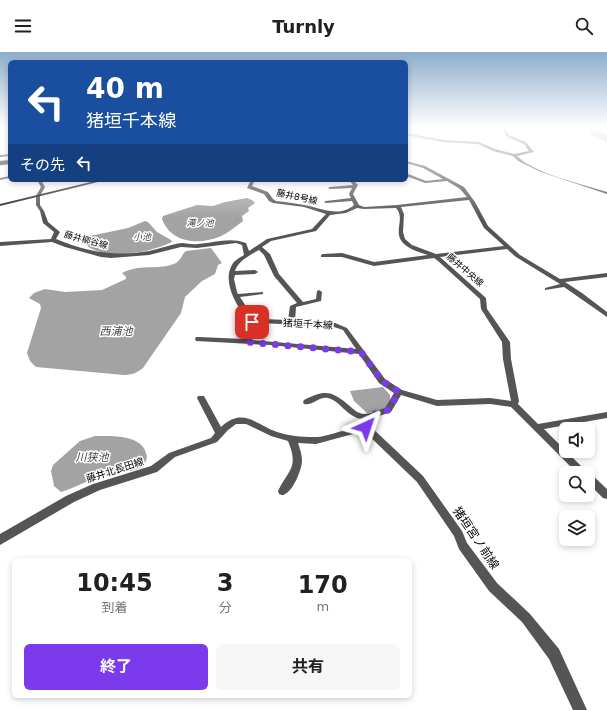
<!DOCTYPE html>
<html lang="ja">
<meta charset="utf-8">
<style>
:root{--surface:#fff;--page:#f6f6f6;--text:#202124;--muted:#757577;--accent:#7c3aed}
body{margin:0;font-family:"DejaVu Sans","Noto Sans JP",sans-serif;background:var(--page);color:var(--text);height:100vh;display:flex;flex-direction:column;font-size:15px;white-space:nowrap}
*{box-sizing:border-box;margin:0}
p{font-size:13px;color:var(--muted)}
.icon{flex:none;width:22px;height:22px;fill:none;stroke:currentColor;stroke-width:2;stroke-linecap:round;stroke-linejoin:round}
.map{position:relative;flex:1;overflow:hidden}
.details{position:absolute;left:12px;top:506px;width:400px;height:140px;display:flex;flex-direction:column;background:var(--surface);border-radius:6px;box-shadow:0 2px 6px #0003}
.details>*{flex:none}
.guide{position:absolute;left:8px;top:8px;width:400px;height:122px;border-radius:6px;box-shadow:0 2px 6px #0003;background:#1a4fa0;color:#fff;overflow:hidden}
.fabs{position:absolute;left:559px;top:370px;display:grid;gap:8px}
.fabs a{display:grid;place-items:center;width:36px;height:36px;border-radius:6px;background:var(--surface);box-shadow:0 2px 6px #0003;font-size:20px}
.pin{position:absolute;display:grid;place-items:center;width:34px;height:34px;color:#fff;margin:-17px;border-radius:8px;box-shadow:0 2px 6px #0006}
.me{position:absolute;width:44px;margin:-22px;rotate:42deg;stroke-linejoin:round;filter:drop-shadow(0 0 3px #0008)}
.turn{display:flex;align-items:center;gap:14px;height:84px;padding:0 12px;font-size:18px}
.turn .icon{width:52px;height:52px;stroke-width:2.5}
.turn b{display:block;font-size:28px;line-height:34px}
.then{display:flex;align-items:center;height:38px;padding:0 12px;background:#0003;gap:8px;font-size:15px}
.eta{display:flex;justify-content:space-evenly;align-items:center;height:68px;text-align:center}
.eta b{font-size:24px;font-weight:700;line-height:28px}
.cta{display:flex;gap:8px;margin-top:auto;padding:8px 12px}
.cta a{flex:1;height:46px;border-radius:6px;background:var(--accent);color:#fff;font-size:16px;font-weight:700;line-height:46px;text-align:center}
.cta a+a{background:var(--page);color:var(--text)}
header{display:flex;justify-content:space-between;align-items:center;height:52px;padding:0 12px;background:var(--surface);font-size:18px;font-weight:700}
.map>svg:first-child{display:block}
</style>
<header><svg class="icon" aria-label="menu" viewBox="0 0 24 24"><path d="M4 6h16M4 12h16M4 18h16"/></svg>Turnly<svg class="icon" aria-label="search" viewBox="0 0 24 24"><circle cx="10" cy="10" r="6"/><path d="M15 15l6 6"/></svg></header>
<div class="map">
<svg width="607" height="658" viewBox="0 0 607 658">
<rect width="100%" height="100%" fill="#fff"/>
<path fill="#a3a3a3" d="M247,146L252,148L255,151L248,156L249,159L242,164L243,169C235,175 228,181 219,185C198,193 171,191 162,167L163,164L166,163L197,153L213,154L225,150Z
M145,169L148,170L157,180L171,188L172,190C150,201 101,210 84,191L90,184L128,176Z
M211,196L222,211L218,213L215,222L202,229L185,245L181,261L143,316C136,321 132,323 124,323L36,315L30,309L27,301L41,256L40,252L29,246L34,241L45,237L65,240L102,238L126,227V225L122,221C142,211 160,219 176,211C181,208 182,202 186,199Z
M383,335L390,343V352L383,359L367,361L354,349L350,339Z
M95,384C110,384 141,382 146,401C148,406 146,411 142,415C133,421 122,418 112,420C94,424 79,435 61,440L54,434L51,419L53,413L80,389Z"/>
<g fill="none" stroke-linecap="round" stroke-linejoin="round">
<path fill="#a3a3a3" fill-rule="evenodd" d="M591,74H600L598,79L607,83V90L591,83L588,79Z"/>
<g stroke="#dbdbdb" stroke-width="2">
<path id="highway" d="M10,108V112L0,113V109Z"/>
</g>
<path fill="#555" fill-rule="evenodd" d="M501,74H504L509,83L526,90L534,100L517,104C535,122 582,132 607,140V142L541,120L518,109L513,104L493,99L478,92L443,90L406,83V81L443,88L479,90L495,97L514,102L529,99L524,92L507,85Z
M406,109L425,114L464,135L475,150L488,174L520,203L560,227L607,221V225L565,230L582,241L607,260V265L564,235L545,238V236L560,232L516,205L507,197L440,205L486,246L487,257L510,290L511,307L519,349L518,352L538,372L607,360V366L544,377L588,421H577L511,355L490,352L437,354L401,343L391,360L370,367V374L423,424L462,479L467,491L497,531L530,562L559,597L587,658H573L549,607L522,570L489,539L459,497L454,484L417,430L364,379L316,392L298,391C300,397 302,403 302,409C302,417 293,439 285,442C283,444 282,443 279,442L278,439C289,417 299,416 288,389L271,384L246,372H236L228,378L217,390L175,405L157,420L100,438L74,450L0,493V482L66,444L93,432L151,414L169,401L211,386L215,381L197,346L198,344H204L221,375C243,355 255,372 277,380C289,384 301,385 314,385C324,386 350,376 362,373V367C346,365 341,349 328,346C319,344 313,354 304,352L303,350L304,348C326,337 332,339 351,355C354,358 359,362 364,362C371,362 379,358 385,356L394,341L379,331L359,302L270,293L196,289L195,287L196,285H199L244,287L249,270L250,269L253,268C250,266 246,264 243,261C234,250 224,229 231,215C233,209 239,206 244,203L242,193L236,191L197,196L181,195L149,203L111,206L101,205L65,195L52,190L0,194V190L51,187L54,180L43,171L40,159L36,153V144L41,135L37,128H41L45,135L40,144V153L44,159L48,170L60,180L56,187C87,200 116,205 149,199C160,197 171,192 182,191C187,191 192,193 198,192C215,191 229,185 246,191L249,199L267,187L312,177L326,162L304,155L273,151L269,149L264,142L247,136L251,128H255L252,134L268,140L273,147L276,149C285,150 295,151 304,153C322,156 339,166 354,153L352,149L326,151L324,150L326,149L351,146L349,142L352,136L330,137L328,136L330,135L353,133L349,128H353L358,133L353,142L359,153L364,155L397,153L467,145L460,137L447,129L425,131L406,124V121L426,129L443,127L423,116L406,111ZM469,148L484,176L504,194L436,202L412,193L405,187L403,180L404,162L401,155ZM357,156L364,157L396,156C407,168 389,183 408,195C414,199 422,201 428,203L374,210L342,201L323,202L321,203V205H342L374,214L434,206L438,209L480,247L481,257L502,290L503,307L511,349L490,346L437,348L402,338L385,327L347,276L335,271L295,269L296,255L321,249L322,240L319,238L317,239L316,247L303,250L279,222L270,202L262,195L271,189L316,179L330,163L346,161ZM259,198L264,203L274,224L297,251L290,254L288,268L263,267L258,266L249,259L240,245L263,242V240L238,242L237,240L234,227L235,223L255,222L258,220L255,218L235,219C238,209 250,203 259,198ZM255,269L262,271L334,275L343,278L356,297L251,288L255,270Z
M10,124V126L0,128V126Z
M588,421L591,422L607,437V447L603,446L588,431Z"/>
<path fill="#222" fill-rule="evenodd" d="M10,102V104L0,105V103Z
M99,128H106L0,154V152Z"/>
<use href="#highway" fill="#000" fill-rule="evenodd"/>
</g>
<linearGradient id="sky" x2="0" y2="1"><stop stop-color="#8cadcc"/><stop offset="0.45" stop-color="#fff"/><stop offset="1" stop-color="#fff" stop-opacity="0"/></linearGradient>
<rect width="607" height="166" fill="url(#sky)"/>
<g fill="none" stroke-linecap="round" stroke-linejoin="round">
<path stroke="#7c3aed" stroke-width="7" stroke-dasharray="0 12.6" d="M252,270L246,290L361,300L382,329L399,340L388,358L366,365V375"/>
</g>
<g text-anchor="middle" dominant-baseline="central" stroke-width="3" stroke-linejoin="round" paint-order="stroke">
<g font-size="9" fill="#000" stroke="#fff">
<text transform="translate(297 145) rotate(12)">藤井8号線</text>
<text transform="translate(86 188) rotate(15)">藤井柳谷線</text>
<text transform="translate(465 218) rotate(41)">藤井中央線</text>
</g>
<g font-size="9" font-style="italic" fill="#444" stroke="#fff">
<text x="200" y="171">滝ノ池</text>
<text x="142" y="185">小池</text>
</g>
<g font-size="10" fill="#000" stroke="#fff">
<text transform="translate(308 272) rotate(3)">猪垣千本線</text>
<text transform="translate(115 418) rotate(-18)">藤井北長田線</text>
</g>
<g font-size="11" font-style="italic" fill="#444" stroke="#fff">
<text x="116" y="279">西浦池</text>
<text x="92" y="405">川狭池</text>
</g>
<g font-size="12" fill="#000" stroke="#fff">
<text transform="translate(476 486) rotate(56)">猪垣宮ノ前線</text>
</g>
</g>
</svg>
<div class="fabs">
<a><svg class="icon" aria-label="sound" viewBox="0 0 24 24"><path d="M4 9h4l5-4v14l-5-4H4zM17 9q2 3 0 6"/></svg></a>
<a><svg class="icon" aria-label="search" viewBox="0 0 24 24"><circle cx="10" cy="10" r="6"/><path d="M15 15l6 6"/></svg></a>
<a><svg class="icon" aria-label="layers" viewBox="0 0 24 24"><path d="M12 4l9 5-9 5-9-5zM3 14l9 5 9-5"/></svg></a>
</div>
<div class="pin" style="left:252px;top:270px;background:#d93025"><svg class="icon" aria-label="arrive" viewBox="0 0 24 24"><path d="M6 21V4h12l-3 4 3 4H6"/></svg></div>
<svg class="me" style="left:366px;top:375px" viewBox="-20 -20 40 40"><path d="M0-17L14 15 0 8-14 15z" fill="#7c3aed" stroke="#fff" stroke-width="4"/></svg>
<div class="guide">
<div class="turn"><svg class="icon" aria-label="left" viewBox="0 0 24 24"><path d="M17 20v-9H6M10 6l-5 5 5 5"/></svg><div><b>40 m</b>猪垣千本線</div></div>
<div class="then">その先<svg class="icon" aria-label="left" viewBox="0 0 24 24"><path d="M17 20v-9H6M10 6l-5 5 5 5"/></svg></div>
</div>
<section class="details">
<div class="eta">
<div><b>10:45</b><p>到着</p></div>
<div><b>3</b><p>分</p></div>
<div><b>170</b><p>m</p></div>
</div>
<div class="cta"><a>終了</a><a>共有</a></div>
</section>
</div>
